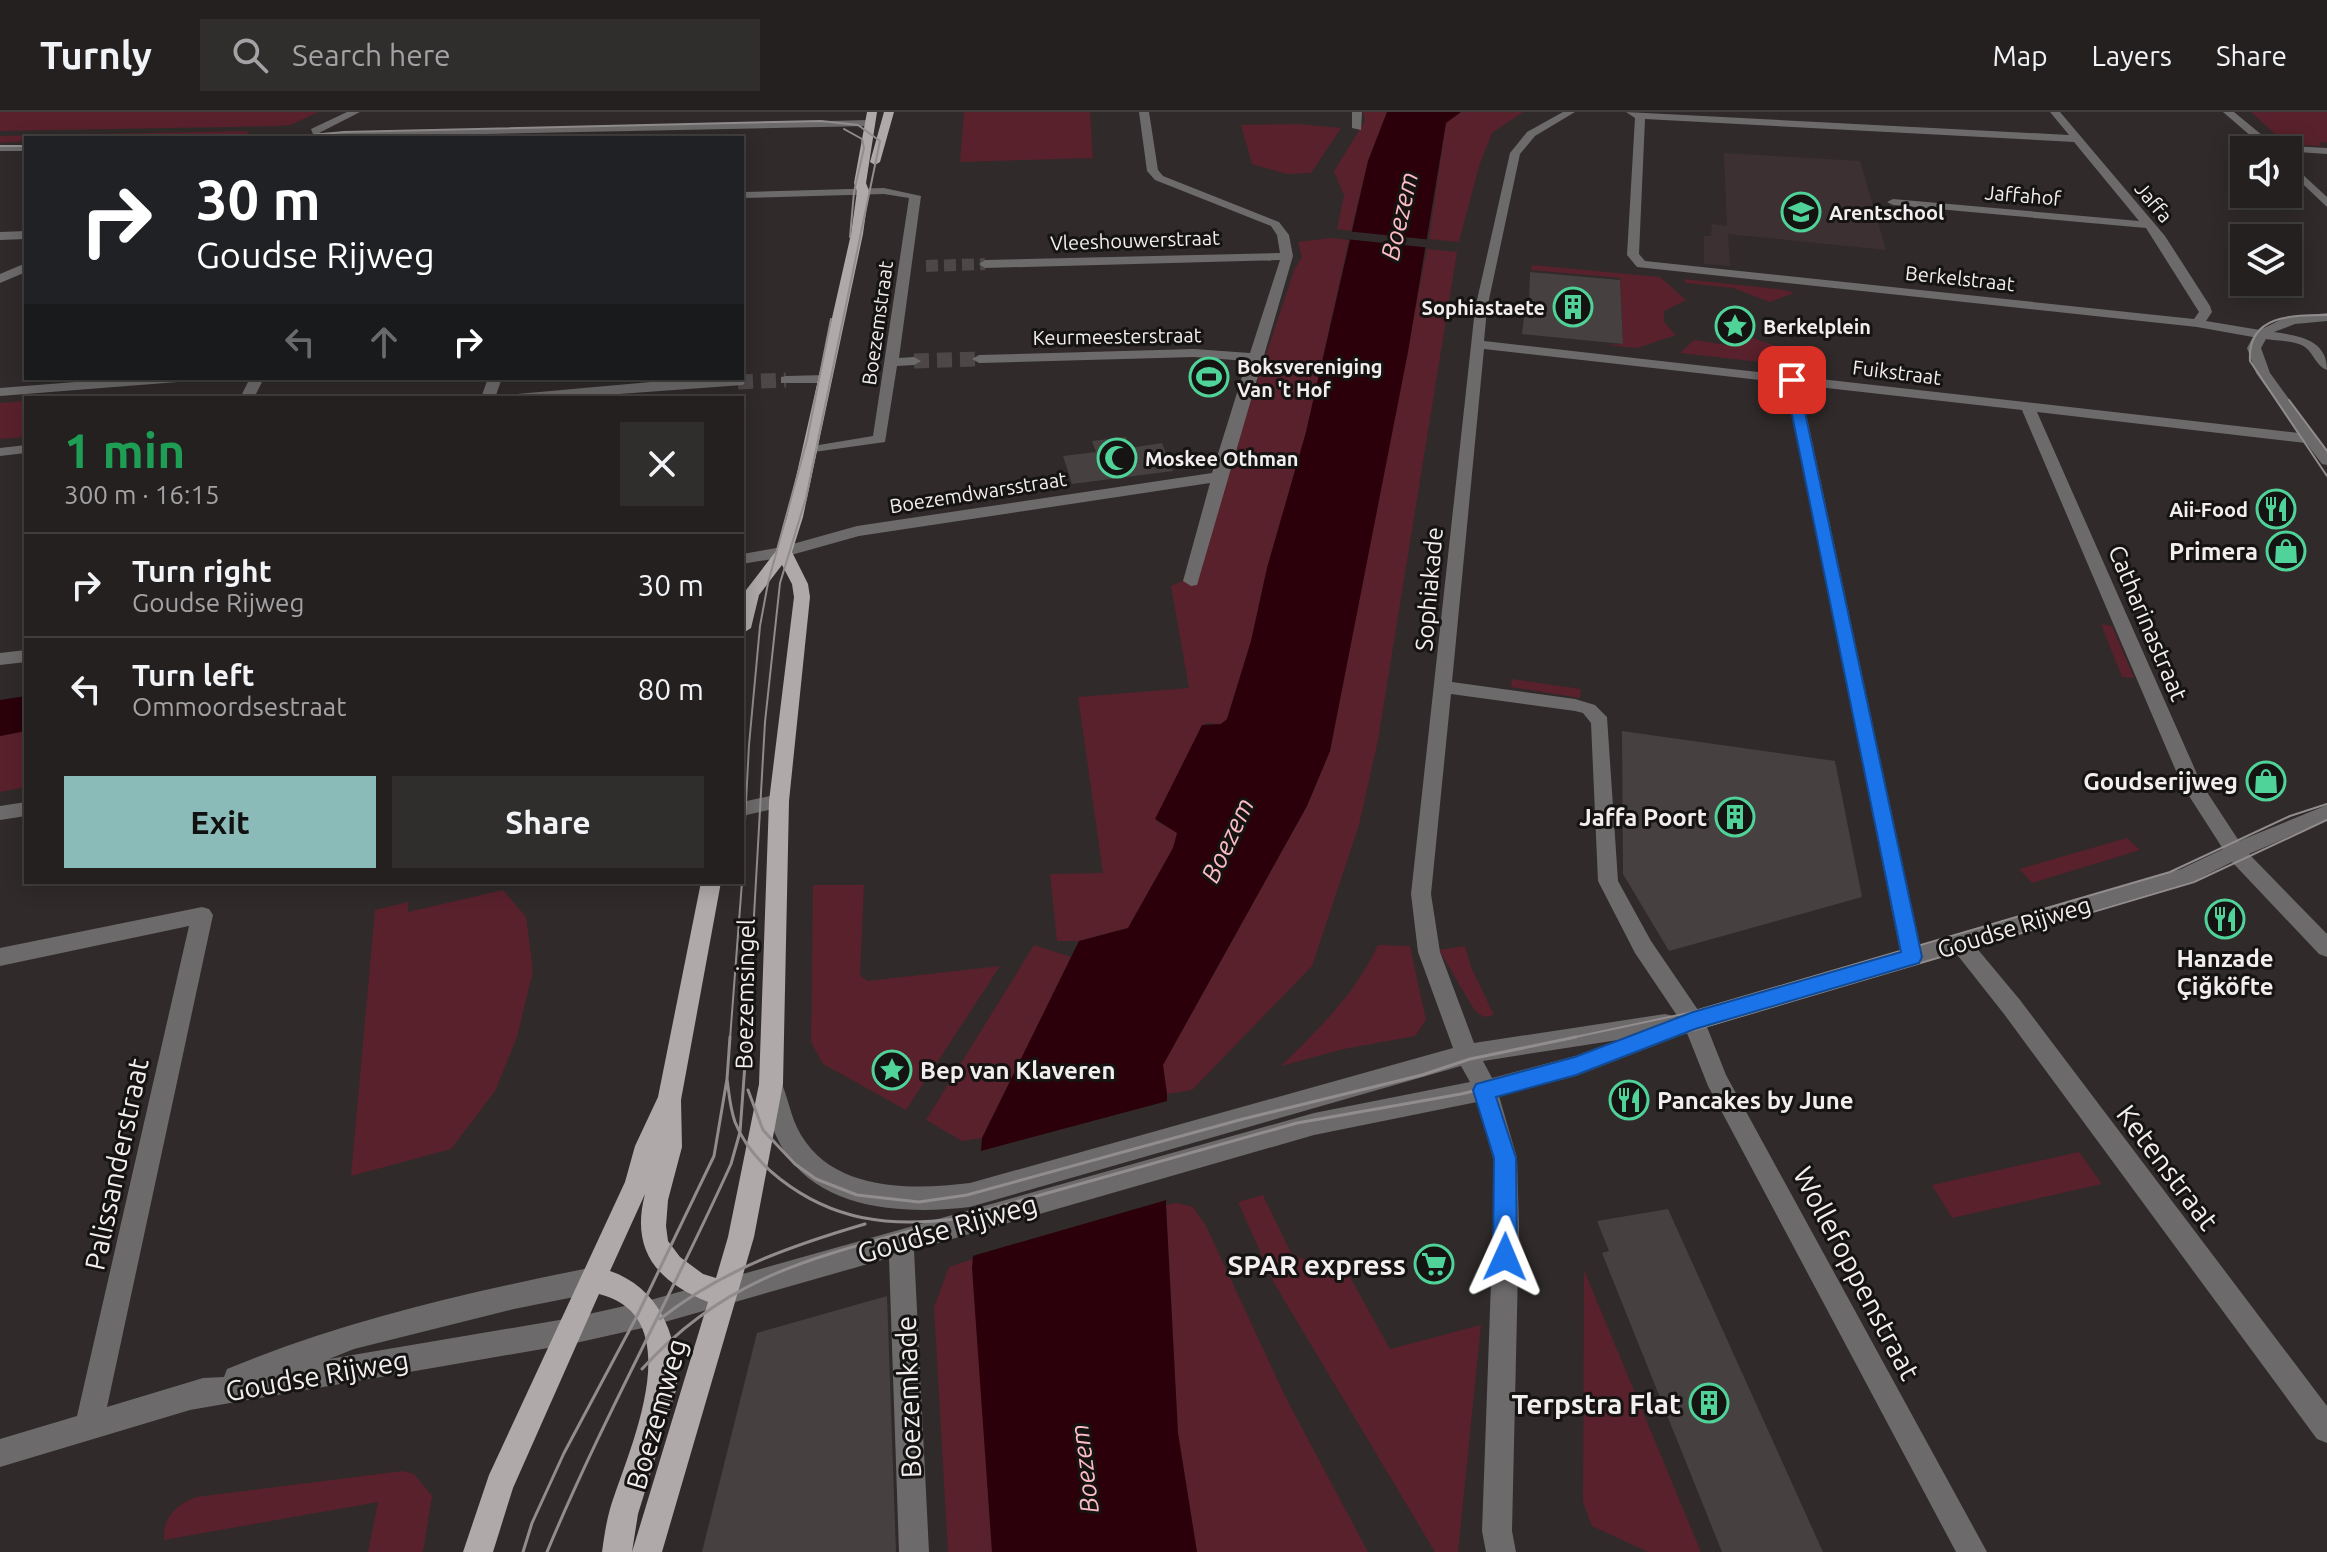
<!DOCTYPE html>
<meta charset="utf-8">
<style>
:root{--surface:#242020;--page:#302d2d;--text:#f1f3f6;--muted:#a3a3a5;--line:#413e3e;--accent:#8bbbb9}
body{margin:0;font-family:Ubuntu,sans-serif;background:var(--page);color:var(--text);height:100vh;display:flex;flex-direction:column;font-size:30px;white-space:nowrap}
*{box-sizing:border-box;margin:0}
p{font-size:26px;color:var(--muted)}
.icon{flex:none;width:44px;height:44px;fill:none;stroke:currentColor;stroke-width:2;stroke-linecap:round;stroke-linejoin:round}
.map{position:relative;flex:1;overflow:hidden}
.drawer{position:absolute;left:24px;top:284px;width:720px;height:488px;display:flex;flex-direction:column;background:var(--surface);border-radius:0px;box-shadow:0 4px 20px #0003,0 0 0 2px var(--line)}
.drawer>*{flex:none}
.guide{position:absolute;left:24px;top:24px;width:720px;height:244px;border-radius:0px;box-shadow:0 4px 20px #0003,0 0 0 2px var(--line);background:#202124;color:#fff;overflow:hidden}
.buttons{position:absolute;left:2230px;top:24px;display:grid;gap:16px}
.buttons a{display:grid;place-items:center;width:72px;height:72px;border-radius:0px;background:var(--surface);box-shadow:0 4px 20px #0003,0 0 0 2px var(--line);font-size:40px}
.pin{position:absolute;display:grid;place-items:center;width:68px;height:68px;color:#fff;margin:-34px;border-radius:16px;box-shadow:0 4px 12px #0006}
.me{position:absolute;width:88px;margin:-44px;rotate:1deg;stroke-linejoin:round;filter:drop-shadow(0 0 6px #0008)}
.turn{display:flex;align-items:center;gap:28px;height:168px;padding:0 40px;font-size:36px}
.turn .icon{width:104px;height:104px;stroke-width:2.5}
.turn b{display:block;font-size:56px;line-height:68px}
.lanes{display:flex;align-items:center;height:76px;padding:0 40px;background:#0003;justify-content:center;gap:40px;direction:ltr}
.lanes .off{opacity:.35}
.round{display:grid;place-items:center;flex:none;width:84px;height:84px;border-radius:0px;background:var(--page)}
.headline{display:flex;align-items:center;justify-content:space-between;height:136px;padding:0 40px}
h1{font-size:48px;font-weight:600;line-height:60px;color:#1e9e55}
.button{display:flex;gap:16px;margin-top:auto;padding:16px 40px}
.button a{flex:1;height:92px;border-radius:0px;background:var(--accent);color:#111;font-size:32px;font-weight:600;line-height:92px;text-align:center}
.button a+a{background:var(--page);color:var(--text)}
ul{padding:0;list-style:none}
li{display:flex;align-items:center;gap:24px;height:104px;padding:0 40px;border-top:2px solid var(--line)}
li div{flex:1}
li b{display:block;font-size:30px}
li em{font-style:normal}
header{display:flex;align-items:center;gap:48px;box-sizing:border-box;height:112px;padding:0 40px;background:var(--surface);border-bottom:2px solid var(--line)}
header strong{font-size:38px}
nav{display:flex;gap:44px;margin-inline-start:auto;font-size:28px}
.search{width:560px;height:72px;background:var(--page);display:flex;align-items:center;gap:20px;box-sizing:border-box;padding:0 28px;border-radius:0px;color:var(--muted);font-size:30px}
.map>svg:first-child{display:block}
</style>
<header>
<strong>Turnly</strong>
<div class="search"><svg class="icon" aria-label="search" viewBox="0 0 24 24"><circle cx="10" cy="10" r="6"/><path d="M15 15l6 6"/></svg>Search here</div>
<nav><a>Map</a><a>Layers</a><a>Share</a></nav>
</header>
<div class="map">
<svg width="2327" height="1440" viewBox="0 0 2327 1440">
<rect width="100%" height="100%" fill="#302a2a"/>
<path fill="#3d3032" d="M1724,41L1860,49L1886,138L1728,122L1730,154L1704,152V124H1711L1712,112L1727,114Z"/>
<path fill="#59212c" d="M0,0H318L291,13L277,14L0,19Z
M964,0H1090L1093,46L960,50Z
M1363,0H1387L1368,49L1351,119L1337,117L1344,84L1334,59L1365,9Z
M1461,0H1523L1492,21L1479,54L1459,130L1429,127L1446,11Z
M2251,0H2327V31L2319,30L2322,34L2286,32Z
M1298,12L1341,16L1311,61L1287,62L1252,52L1241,13Z
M246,19L249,22L223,24L26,26V29L0,31V24Z
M1332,126L1349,128L1306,320L1267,456L1251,529L1227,607L1221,612L1206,611L1156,709L1178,721L1173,736L1128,816L1079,829H1057L1050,762L1103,761L1078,585L1189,576L1171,474L1198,462L1217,392L1294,158L1302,145L1298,130Z
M1427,137L1457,140L1378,628L1359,713L1312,854L1192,978L1167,982L1163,953L1307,694L1330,639Z
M1532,153L1660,165L1686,188L1664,199V210L1676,223L1637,236L1606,233L1623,232L1620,166L1531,158Z
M1683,167L1786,178L1794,181L1770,190L1733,176L1686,171Z
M1753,226L1825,251L1821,257L1680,241L1694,228L1727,233Z
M26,289V325L0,327V291Z
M2101,512L2112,514L2134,566L2122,565Z
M1512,567L1581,577L1580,586L1511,575Z
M26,619V675L0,680V624Z
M2127,726L2140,738L2032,771L2019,757Z
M813,773H864L860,863L867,869L1000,854L906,998L823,952L811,930Z
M503,778L526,805L533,859L517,925L495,979L451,1037L351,1064L375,798L408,790V800Z
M1034,833L1071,845L982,1026L962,1029L926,1008Z
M1378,833L1410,834L1426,908L1415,924L1344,937L1281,954C1320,916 1355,882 1378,833Z
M1465,834L1471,855L1494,903L1484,905L1475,899L1439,838Z
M2079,1040L2102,1072L1952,1106L1932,1073Z
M1263,1083L1290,1139C1305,1151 1323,1155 1341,1149L1390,1237L1481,1213L1458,1440H1435L1274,1171L1238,1090Z
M1178,1091L1193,1095L1206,1114L1286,1286L1368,1440H1197L1178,1321L1166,1093Z
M973,1147L992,1440H948L934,1195L949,1155Z
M1584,1158L1701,1440H1648L1592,1414L1583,1390Z
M403,1359L414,1362L432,1384L423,1440H368L378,1390L164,1428C162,1406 177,1392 196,1385Z"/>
<path fill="#2b000a" d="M1387,0H1461L1446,11L1408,240L1330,639L1307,694L1163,953L1167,982L1166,1093L1178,1321L1197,1440H992L972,1156L982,1026L1079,829L1128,816L1173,736L1177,721L1155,707L1202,613L1221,612L1227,607L1251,529L1267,456L1306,320L1368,49Z
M26,584V619L0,624V588Z"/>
<path fill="#302a2a" d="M1346,119L1433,128L1432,136L1345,127Z
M1171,988L1170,1087L969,1145L977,1040Z"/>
<path fill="#464040" d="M1530,160L1620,168L1623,232L1522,222L1526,189L1529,190Z
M1126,325L1130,336L1162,331L1173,359L1072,372L1063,344L1096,340L1092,329Z
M1622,619L1835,649L1862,785L1669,839L1623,762Z
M1668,1097L1823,1440H1722L1602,1141L1609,1139L1597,1109Z
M887,1184L896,1440H702L757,1221Z"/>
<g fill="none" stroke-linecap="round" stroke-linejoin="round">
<path stroke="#4d4748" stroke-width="12" stroke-dasharray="12 6" stroke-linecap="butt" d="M926,154L985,152"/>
<path stroke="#4d4748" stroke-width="15" stroke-dasharray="15 8" stroke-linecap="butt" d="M914,249L979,247
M738,270L786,268"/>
<path fill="#6d6a6b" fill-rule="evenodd" d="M347,0H360L319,21L869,8L874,11L869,14L294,26L313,22L311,17Z
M1139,0H1149L1158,58L1163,64L1279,110L1289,123L1293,144L1197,473L1191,474L1183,469L1210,371L859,424L784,445L742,452V442L782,435L857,414L1212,361L1247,249L1194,245L979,251L972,247L979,243L1194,237L1250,241L1280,148L985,156L979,152L985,148L1280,141L1277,123L1271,114L1155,68L1147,59Z
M1352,0H1362L1361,18L1352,16Z
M1563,0H1575L1535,24L1520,42L1487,197L1484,229L2299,321L2256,261L2247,236L2253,225L2197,215L1637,155L1627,143L1635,6L1626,0L2069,23L2050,0H2060L2165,124L2210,194L2212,200L2206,209L2260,218L2284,206L2327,201V209L2295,212L2274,220C2299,224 2327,227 2327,258C2316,254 2314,242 2305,235C2295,228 2277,229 2266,227L2261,236L2270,261L2327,339V353L2322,352L2306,331L2037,300L2201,671L2239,729L2327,693V708L2249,742L2327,822V845L2319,842L2232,750L2194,769L1975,834L2020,888L2327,1294V1331L2317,1327L2004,902L1955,840L1707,915L1726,963L1987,1440H1956L1708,974L1687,921L1576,964L1499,984L1517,1046L1519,1115L1512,1419L1516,1440H1486L1482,1419L1493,1115V1046L1477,990L1314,1023L914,1138L929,1440H899L889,1146L647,1215L571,1232L190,1298L0,1355V1327L77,1304L189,814L0,854V836L202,795L209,797L213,803L107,1295L203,1266L224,1265L227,1257C345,1208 469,1180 594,1155L603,1159L607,1168L603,1177L594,1181L514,1197L354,1237L329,1247L571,1206L647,1189L1314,1001L1470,970L1461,954L970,1095C910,1102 829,1100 789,1046C773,1025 766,997 759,972L763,965L771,962L779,965C788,983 790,1005 801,1023C835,1080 913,1078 970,1071L1453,936L1418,840L1411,782L1475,197L1510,41L1527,20ZM1645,7L2074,30L2139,109L1893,87L1887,90L1893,93L2146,116L2199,200L2194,207L1645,149L1639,142ZM1484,237L1786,271L1900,839L1698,898L1651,829L1618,769L1607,605L1595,593L1575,587L1452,570ZM1800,273L2022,298L2182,673L2223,737L2181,757L1920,833ZM1451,582L1575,599L1583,601L1591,611L1598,769L1635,841L1678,905L1665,902L1474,931L1440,840L1431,782ZM1618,928L1575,944L1492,966L1483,949Z
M2223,0H2234L2274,33L2327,36V42L2267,38Z
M0,33H26V39H0Z
M2288,49L2327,85V95L2288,58Z
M884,76L921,84L899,246L914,245L921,249L914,253L897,254L885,330L807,341V335L873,324L909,86L884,82L742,86V80Z
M26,119V127L0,128V120Z
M26,151V160L0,171V162Z
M786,264L825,263L832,267L825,271H781V265Z
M125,266H185L178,270L0,284V276Z
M250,266H264L254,286H240Z
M488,266H502L495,286H481Z
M739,266L745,270L743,273L564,286H510L517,282L684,267Z
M26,333V341L0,344V336Z
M26,538V550L0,553V541Z
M779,682L786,684L789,689L786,694L742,704V690Z
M26,690V704L0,708V694Z"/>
<path fill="#afa9a9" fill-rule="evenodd" d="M867,0H877L866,71L869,79L863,122L803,405L792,440L808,472L810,485L789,689L783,972L754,1125L662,1440H632L708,1190C658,1170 630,1139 645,1082L610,1159C660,1176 679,1225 677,1275L638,1402L632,1440H602C604,1426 606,1411 610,1397C627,1341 693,1205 599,1182L513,1376L493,1440H463L489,1363L625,1070L635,1034L658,985L701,770H721L681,988L682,1035L668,1088L666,1114L668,1129L680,1145L703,1162L716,1166L728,1125L759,972L769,689L794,485L792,472L782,453L759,483L751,516L742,522L743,482L776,439L787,405L851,122L857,79L854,71Z
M884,0H894L880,50L875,53L870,50Z"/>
<path stroke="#918c8d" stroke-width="2" d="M844,17L862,27L864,36L854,80L850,125
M280,26L344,20L821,9L858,13L880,29L806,386L780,471L765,610L747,927
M0,34H26
M2327,203C2292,203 2247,203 2250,249L2327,364
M2289,288L2327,339
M742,765L749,633L760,514L768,471L807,328L831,207
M730,927L742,770
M1566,927L1688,901L2170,760L2290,704L2327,692
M1664,927L2194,770L2327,708"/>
<path stroke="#918c8d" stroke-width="3" d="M727,967C729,981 730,996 735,1010C744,1033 761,1052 780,1067C834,1109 889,1115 955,1107L1297,1011L1461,982L1537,964L1671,925
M748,978L763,1018L795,1052L816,1067L857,1083L919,1090L967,1083L1243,1007L1422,963L1470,947L1576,925
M660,1207C722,1158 790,1134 865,1112
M642,1257C724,1166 808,1147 921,1116
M523,1440L532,1411L564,1341L637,1204L714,1044L727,967L730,925
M547,1440C602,1308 672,1183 731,1052L740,1020L747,925"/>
</g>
<path fill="#1a73e8" stroke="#114b97" stroke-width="2" d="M1792,264L1798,268L1922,845L1919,851L1912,853L1695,917L1576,963L1496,985L1516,1046L1517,1145L1513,1153L1505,1157L1497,1153L1493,1145L1494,1046L1473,978L1476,972L1575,945L1693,900L1901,840L1785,268Z"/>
<defs>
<g id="school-ring" transform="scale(2)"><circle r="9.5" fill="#161313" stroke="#4fd399" stroke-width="1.5"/><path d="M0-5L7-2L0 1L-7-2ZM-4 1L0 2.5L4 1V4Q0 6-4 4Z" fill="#4fd399"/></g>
<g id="building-ring" transform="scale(2)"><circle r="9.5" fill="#161313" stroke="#4fd399" stroke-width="1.5"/><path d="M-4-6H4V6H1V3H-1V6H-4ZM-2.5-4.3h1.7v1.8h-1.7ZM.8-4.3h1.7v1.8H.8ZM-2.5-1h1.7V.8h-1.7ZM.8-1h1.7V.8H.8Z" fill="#4fd399"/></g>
<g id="sight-ring" transform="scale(2)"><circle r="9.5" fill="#161313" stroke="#4fd399" stroke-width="1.5"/><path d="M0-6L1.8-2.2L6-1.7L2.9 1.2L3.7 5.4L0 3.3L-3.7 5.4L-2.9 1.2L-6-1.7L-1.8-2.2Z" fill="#4fd399"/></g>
<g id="stadium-ring" transform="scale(2)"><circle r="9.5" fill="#161313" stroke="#4fd399" stroke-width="1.5"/><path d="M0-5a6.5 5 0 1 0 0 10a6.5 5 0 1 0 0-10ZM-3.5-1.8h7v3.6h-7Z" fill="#4fd399"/></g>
<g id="mosque-ring" transform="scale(2)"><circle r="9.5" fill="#161313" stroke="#4fd399" stroke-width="1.5"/><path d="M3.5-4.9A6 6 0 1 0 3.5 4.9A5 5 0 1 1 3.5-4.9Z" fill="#4fd399"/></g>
<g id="restaurant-ring" transform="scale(2)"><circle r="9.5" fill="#161313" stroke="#4fd399" stroke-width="1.5"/><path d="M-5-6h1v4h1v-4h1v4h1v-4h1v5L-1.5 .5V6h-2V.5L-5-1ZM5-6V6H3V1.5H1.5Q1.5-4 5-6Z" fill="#4fd399"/></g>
<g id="shop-ring" transform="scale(2)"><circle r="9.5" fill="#161313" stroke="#4fd399" stroke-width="1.5"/><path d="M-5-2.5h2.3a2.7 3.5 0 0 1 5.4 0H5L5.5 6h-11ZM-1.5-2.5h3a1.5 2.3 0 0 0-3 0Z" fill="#4fd399"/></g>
<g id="supermarket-ring" transform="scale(2)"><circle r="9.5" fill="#161313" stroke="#4fd399" stroke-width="1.5"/><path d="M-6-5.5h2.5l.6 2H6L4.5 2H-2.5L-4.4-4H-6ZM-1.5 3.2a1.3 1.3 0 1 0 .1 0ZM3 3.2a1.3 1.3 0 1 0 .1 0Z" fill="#4fd399"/></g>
</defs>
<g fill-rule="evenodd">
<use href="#school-ring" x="1801" y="100"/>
<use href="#building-ring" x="1573" y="195"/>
<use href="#sight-ring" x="1735" y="214"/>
<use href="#stadium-ring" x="1209" y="265"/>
<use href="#mosque-ring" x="1117" y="346"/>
<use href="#restaurant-ring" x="2276" y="397"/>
<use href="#shop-ring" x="2286" y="439"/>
<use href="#shop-ring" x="2266" y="669"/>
<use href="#building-ring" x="1735" y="705"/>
<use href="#restaurant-ring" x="2225" y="807"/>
<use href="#sight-ring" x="892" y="958"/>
<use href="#restaurant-ring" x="1629" y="988"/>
<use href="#supermarket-ring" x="1434" y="1152"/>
<use href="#building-ring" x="1709" y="1291"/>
</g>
<g text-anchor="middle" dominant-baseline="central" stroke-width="6" stroke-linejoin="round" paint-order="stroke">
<g font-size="20" fill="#f2eeef" stroke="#161313">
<text transform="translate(2023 83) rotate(5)">Jaffahof</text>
<text transform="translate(2154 90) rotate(50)">Jaffa</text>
<text transform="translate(1135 128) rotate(-2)">Vleeshouwerstraat</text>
<text transform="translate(1960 166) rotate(6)">Berkelstraat</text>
<text transform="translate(877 211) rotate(-82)">Boezemstraat</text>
<text transform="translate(1117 224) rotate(-1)">Keurmeesterstraat</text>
<text transform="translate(1897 260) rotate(7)">Fuikstraat</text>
<text transform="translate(978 380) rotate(-9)">Boezemdwarsstraat</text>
</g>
<g font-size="20" font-weight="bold" fill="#f2eeef" stroke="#161313" text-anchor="start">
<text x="1829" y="100">Arentschool</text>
<text x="1545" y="195" text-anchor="end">Sophiastaete</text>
<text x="1763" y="214">Berkelplein</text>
<text x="1237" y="254">Boksvereniging<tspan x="1237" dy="23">Van 't Hof</tspan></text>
<text x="1145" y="346">Moskee Othman</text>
<text x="2248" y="397" text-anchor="end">Aii-Food</text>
</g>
<g font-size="24" font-weight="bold" fill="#f2eeef" stroke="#161313" text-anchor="end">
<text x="2258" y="439">Primera</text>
<text x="2238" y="669">Goudserijweg</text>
<text x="1707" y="705">Jaffa Poort</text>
<text x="2225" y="846" text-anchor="middle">Hanzade<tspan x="2225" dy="28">Çiğköfte</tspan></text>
<text x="920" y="958" text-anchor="start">Bep van Klaveren</text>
<text x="1657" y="988" text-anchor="start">Pancakes by June</text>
</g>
<g font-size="24" fill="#f2eeef" stroke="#161313">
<text transform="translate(1429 477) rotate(-85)">Sophiakade</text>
<text transform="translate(2148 511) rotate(67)">Catharinastraat</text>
<text transform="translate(2014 815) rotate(-17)">Goudse Rijweg</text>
<text transform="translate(745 882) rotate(-89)">Boezemsingel</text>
</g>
<g font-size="26" font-style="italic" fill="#fbbbc2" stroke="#161313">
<text transform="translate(1399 104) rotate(-77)">Boezem</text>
<text transform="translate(1227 728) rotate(-65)">Boezem</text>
<text transform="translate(1084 1357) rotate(-97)">Boezem</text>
</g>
<g font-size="28" fill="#f2eeef" stroke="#161313">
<text transform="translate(116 1052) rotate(-78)">Palissanderstraat</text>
<text transform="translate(2168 1055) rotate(53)">Ketenstraat</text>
<text transform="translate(947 1116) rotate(-16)">Goudse Rijweg</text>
<text transform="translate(1857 1161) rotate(62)">Wollefoppenstraat</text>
<text transform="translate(317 1263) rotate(-10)">Goudse Rijweg</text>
<text transform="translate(908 1285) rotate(-92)">Boezemkade</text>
<text transform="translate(656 1302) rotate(-74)">Boezemweg</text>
</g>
<g font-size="28" font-weight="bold" fill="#f2eeef" stroke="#161313" text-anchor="end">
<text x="1406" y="1152">SPAR express</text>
<text x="1681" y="1291">Terpstra Flat</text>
</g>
</g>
</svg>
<div class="buttons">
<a><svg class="icon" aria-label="sound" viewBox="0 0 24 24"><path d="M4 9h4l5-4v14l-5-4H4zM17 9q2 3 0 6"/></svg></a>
<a><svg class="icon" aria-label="layers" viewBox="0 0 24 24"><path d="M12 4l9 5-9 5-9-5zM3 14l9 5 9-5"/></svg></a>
</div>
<div class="pin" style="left:1792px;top:268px;background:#d93025"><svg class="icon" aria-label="arrive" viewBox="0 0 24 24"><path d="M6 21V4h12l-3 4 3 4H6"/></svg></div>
<svg class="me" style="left:1505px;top:1145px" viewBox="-20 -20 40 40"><path d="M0-17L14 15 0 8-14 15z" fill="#1a73e8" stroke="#fff" stroke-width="4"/></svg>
<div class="guide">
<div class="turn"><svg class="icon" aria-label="right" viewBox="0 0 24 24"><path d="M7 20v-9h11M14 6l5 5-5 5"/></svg><div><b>30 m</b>Goudse Rijweg</div></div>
<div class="lanes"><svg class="icon off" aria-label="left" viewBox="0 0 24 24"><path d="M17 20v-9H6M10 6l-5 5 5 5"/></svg><svg class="icon off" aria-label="ahead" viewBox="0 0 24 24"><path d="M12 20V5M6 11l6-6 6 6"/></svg><svg class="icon" aria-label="right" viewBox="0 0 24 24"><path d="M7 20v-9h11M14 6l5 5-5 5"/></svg></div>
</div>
<section class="drawer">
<div class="headline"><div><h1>1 min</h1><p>300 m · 16:15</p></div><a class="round"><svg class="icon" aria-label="close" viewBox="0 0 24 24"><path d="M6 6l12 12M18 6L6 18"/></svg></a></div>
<ul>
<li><svg class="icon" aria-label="right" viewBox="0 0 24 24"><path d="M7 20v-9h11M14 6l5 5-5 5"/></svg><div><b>Turn right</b><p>Goudse Rijweg</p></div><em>30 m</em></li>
<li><svg class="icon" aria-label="left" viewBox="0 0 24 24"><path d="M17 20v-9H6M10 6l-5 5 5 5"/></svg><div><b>Turn left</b><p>Ommoordsestraat</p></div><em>80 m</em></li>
</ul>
<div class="button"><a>Exit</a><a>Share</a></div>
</section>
</div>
